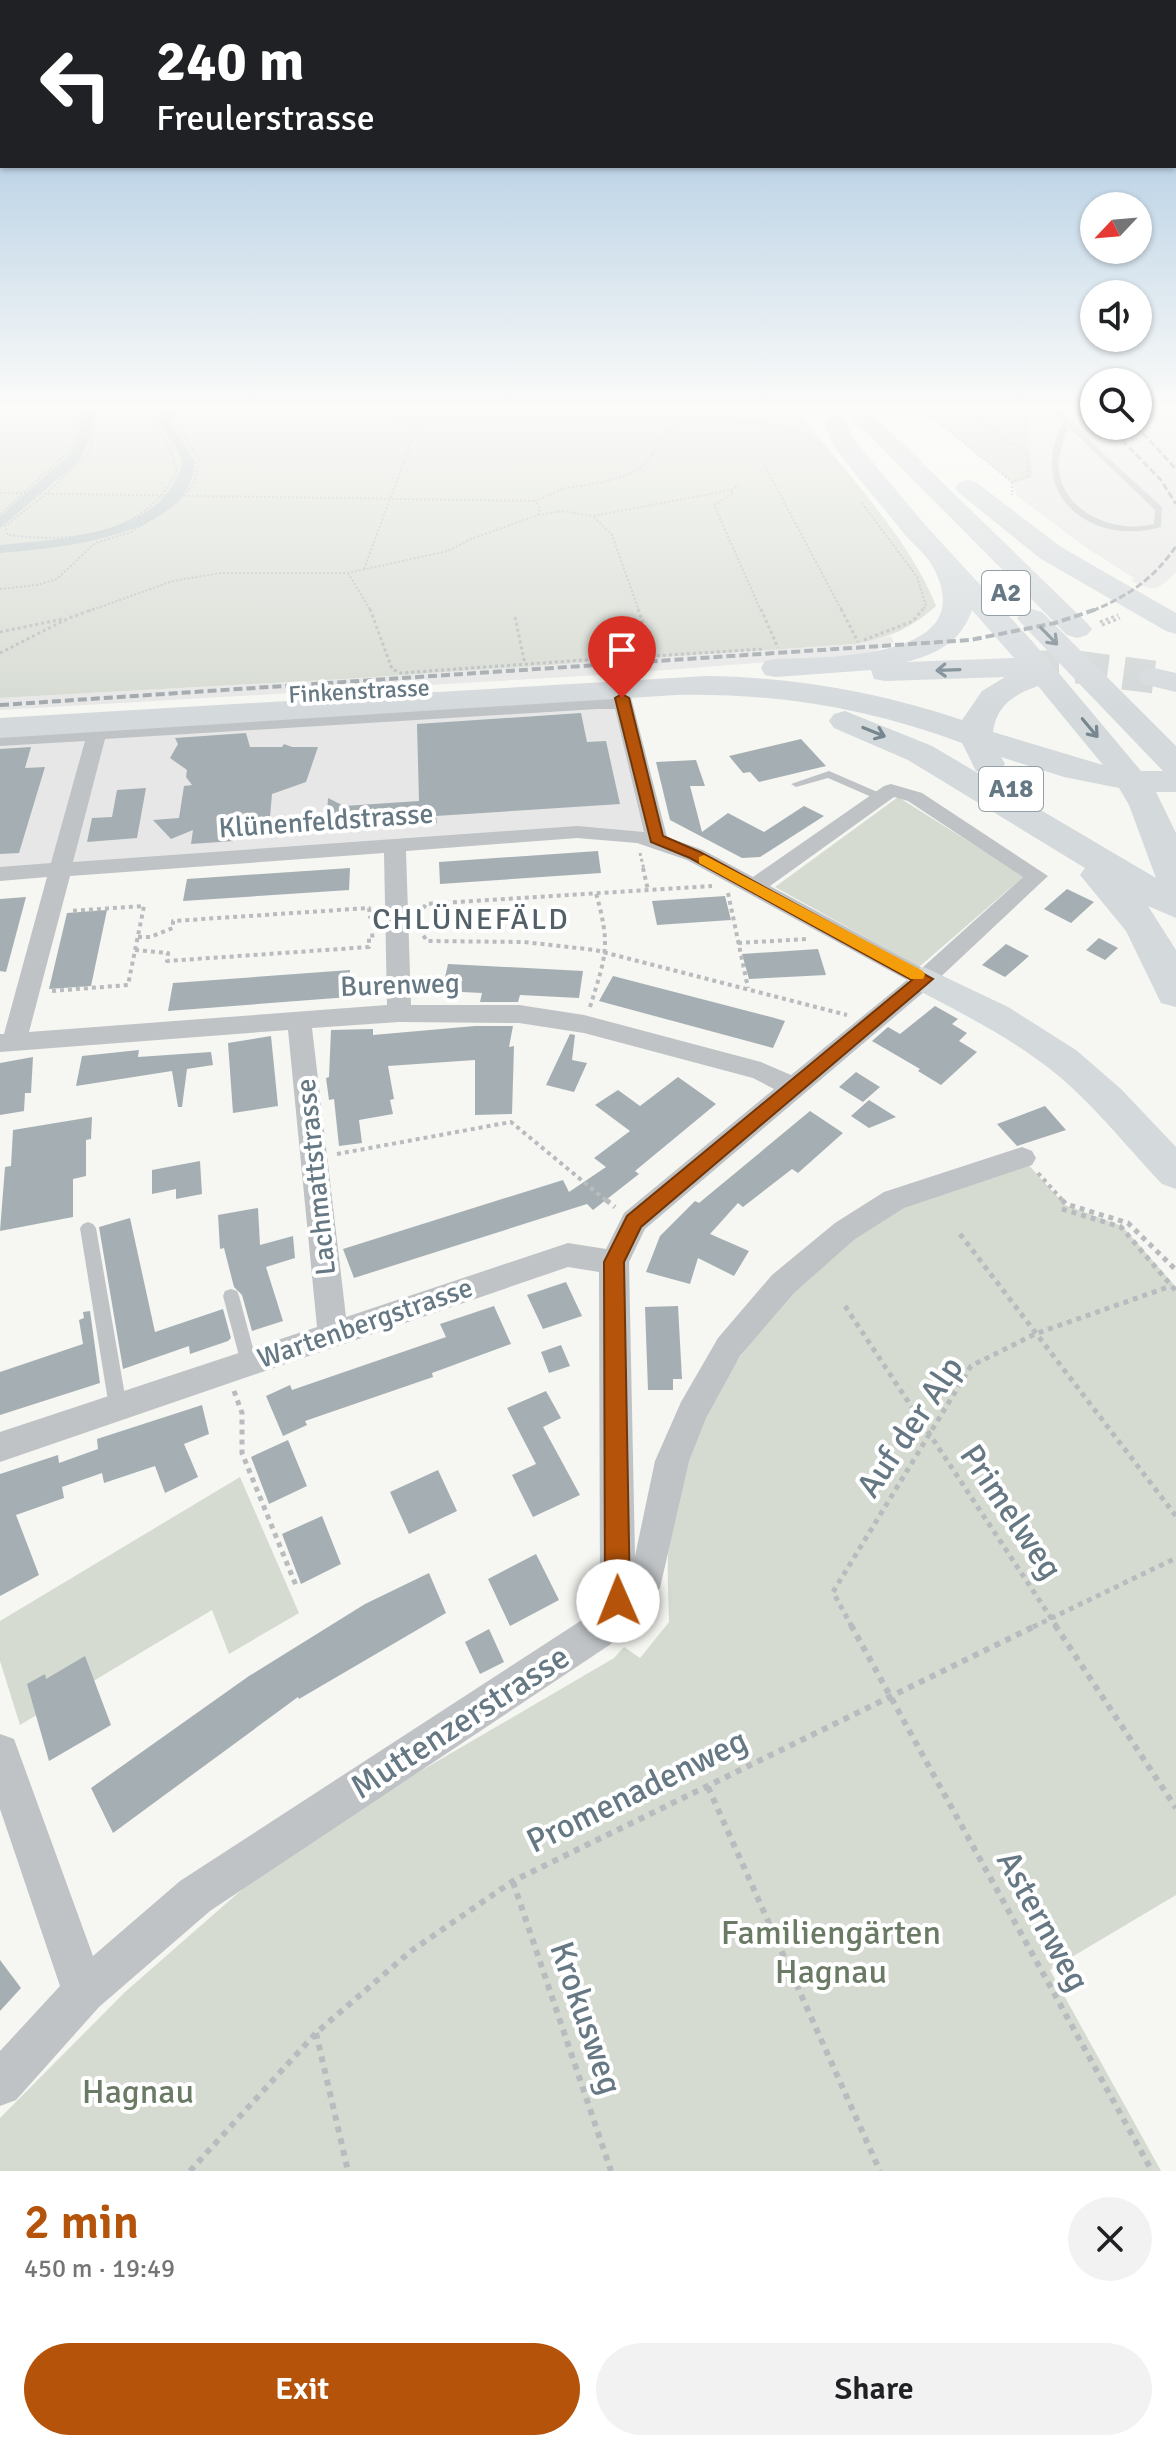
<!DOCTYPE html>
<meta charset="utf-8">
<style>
:root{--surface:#fff;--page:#f2f2f2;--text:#202124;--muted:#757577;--accent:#b45309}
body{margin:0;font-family:Signika,sans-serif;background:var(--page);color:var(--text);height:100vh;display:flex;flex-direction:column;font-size:30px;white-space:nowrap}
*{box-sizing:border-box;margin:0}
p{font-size:26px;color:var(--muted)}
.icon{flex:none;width:44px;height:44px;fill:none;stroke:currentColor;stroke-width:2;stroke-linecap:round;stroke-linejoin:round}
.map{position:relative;height:2171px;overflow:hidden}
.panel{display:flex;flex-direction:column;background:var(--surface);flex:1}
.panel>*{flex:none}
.banner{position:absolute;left:0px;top:0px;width:1176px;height:168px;box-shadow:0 2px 6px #0004;background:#202124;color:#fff;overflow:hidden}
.needle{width:52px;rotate:244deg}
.controls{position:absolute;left:1080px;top:192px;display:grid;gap:16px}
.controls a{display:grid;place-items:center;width:72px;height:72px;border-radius:50%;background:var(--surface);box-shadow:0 2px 6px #0004;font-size:40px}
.pin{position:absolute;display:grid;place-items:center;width:68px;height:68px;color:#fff;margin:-82px -34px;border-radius:50% 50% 50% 0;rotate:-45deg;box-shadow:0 0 8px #0007}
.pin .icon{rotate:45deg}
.me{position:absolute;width:88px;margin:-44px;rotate:359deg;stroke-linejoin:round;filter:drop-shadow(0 0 6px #0008)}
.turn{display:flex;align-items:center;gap:28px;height:168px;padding:0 24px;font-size:36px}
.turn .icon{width:104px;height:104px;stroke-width:2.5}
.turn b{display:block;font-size:56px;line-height:68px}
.round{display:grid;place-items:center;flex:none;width:84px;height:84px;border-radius:42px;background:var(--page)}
.headline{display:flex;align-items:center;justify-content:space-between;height:136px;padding:0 24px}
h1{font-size:48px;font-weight:600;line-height:60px;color:var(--accent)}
.button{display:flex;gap:16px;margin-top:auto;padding:16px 24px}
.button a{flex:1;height:92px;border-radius:48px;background:var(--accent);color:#fff;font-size:32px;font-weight:600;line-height:92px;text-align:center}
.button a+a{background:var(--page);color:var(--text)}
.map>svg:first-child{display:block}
</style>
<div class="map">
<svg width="1176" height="2171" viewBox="0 0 1176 2171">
<rect width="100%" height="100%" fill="#f6f6f2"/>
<path fill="#e6e7e6" d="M1025,408H1094V426H1138V408H1176V572L1168,580L1157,588H1148L1131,581L1134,578L1085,547L1017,496L1012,482L1033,477Z
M891,636L894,642L869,654L616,674L0,710V698L361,678L828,646L855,644Z
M622,698L656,838L636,834L0,874V735Z"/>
<path fill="#d6dbd2" d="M0,408H794C839,463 912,542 936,606C911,629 887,638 855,644L361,678L0,698Z
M921,408H1025L1033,478L1012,482Z
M898,797L1024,876L919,967L775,887Z
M1025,1161L1065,1205L1122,1226L1176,1287V1895L1050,1970L1161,2171H0V2118L125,1992L254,1879L340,1818L614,1658L624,1647L640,1658L669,1622C668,1587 666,1554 671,1519C688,1403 788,1272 889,1214C902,1206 920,1202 934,1196C965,1184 995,1173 1025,1161Z
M240,1477L299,1613L229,1654L212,1610L20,1725L0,1661V1621Z"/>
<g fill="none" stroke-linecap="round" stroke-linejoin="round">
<path fill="#b6c3c6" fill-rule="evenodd" d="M82,408H94L91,437L79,461L0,528V516L68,456L79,437Z
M165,408H177L170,419L172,426L195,461C192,538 56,548 0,553V545C53,540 151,535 176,479C179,473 182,468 182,461C180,446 162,434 158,419Z"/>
</g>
<path fill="#a5afb3" d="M581,713L587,742L606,741L620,804L436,816L437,823L326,830L328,798L344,806L419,801L417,724Z
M246,733L250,747H282L284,744L292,747H318L306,782L272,794L270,817L236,821L234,841L191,844L193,830L171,839L153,820L179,818L184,786L192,785L186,777L187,770L170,758L178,744L175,738Z
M801,739L826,766L759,782L750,772L743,773L729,756Z
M31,747L25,768L45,767L19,853L0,854V749Z
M696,760L705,786H690L702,832L728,813L764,832L804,806L824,816L760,857L742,858L670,820L656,762Z
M146,788L137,838L87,842L92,818L112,817L117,790Z
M598,851L601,873L440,884L439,862Z
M350,868L349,890L183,901L187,879Z
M1067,889L1094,902L1071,923L1044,909Z
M725,896L731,920L657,925L652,901Z
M26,897L6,972L0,971V899Z
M107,910L91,986L49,989L67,913Z
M1099,938L1118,948L1105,960L1086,950Z
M1006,944L1029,956L1005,977L982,965Z
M818,949L826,975L749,979L742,954Z
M448,964L583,971L579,998L520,995L518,1002H480L482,993L442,991Z
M350,970L349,997L168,1011L173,983Z
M613,976L771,1017L785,1021L773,1048L599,1001Z
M935,1006L958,1019L952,1024L967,1033L959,1041L977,1052L941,1085L918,1071L920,1069L872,1041L888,1027L900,1034Z
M475,1026H513L509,1047L514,1046L512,1114L475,1115V1060L388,1066L394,1099L390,1100L393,1114L359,1120L362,1143L339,1146L334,1099L329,1100L326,1078L329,1077L331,1030L373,1029V1035Z
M570,1034L575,1035L572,1060L587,1063L574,1092L546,1085Z
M271,1036L278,1106L233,1113L228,1043Z
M139,1050L138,1057L211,1052L213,1065L187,1069L182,1107H178L172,1071L76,1086L82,1056Z
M33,1057L31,1093H25L24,1111L0,1115V1063Z
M856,1072L880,1087L863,1102L839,1087Z
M678,1077L716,1104L635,1171L639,1174L593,1210L587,1204L354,1278L343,1249L563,1180L569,1192L606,1167L594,1158L630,1131L595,1105L618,1090L640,1106Z
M869,1100L896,1117L869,1128L851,1116Z
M1045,1106L1066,1130L1017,1146L997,1124Z
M810,1111L843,1133L798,1173L792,1169L743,1207L738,1203L710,1234L749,1251L734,1276L698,1258L690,1284L646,1272L660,1236L695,1201L699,1203Z
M92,1117L91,1139L86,1140V1176L73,1179V1217L0,1231L5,1167L11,1166L13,1130Z
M200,1161L202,1194L176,1199V1189L152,1194V1170Z
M258,1208L260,1245L293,1236L295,1258L266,1267L283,1321L252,1331L242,1295L234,1287L224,1248L220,1249L218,1215Z
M130,1218L155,1332L223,1309L231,1338L228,1341L190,1354L189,1346L123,1369L99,1227Z
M566,1282L582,1316L543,1329L527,1295Z
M494,1306L511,1344L432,1373L433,1377L305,1421L307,1425L283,1436L266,1396L290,1385L292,1390L446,1337L440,1324Z
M678,1306L682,1379H673V1390H648L645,1307Z
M90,1311L100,1383L0,1415V1372L83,1344L79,1320L84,1318L83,1312Z
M561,1345L570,1366L549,1373L541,1352Z
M546,1391L561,1418L543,1427L580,1495L533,1517L512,1475L536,1464L507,1408Z
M202,1405L209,1434L184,1444L198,1477L165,1493L155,1466L104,1483L102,1473L62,1487L64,1498L16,1515L39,1575L0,1596V1474L58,1455L59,1463L98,1449L97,1439Z
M288,1440L307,1486L269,1504L251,1457Z
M438,1470L457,1511L409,1534L390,1492Z
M322,1516L341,1564L301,1584L282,1534Z
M536,1554L559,1600L510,1626L488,1579Z
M429,1573L446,1613L299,1699L298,1697L113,1833L91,1788L249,1676L365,1604Z
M489,1629L504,1662L480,1674L465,1642Z
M85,1656L111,1725L49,1761L27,1684L45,1674L46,1679Z
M0,1960L21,1988L0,2011Z"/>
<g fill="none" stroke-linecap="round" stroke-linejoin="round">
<path stroke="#d2d6d6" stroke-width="33" stroke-dasharray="33 16" stroke-linecap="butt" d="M1026,667H1077L1154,677"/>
<path stroke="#b9bcbe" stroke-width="2" stroke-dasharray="2 2" stroke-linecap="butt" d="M98,408L90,451L46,494L5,526L8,535C75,543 141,537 177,472L171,452L154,422L159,408
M921,408L1012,482
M963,408L1007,442L1026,450L1029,476L1012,482
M0,410L758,422L796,431L822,447
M765,466L842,611
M1012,482V495
M731,490L733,493L714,505L761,611
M0,493L535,501
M862,503L917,577L926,606L922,611
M0,514L67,453L78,434L77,410
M538,515L562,511L593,516
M364,569L424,408
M348,573L371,611
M0,589L37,585L57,579L95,543L131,532L176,504L194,483L199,459L173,418L178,408
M89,611L173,581L221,573H348L448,551L471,539L538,515L540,508L535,501L565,488L604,482L633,473L648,461L663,438L695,408
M639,611L612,535L593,516L731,490L739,485"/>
<path stroke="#b9bcbe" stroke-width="3" stroke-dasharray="3 3" stroke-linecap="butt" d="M370,609L392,669L401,673L612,658
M638,609L655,656
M761,609L778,648
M841,609L858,642
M515,617L525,664
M1100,622L1118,615
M1102,625L1120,618
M0,632L63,619
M864,640L913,621L923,609
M0,653L69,618L94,609
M621,658L764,649
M640,853L644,870"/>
<path stroke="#b9bcbe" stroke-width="4" stroke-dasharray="4 4" stroke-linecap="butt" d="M643,868L648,890
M728,893L748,988
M419,915L426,904L712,886
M419,929L427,941L524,942L595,950L847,1015
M138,937H150L173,928V921L369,908L370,917L375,916
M738,943L807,939
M135,950L168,953L167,961L369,947V936L376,935
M52,991L128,985L144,906L70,911
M590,1007C606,955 611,947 596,893
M337,1154L511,1122L608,1202
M1038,1173L1064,1202"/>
<path stroke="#b9bcbe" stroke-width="5" stroke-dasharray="5 5" stroke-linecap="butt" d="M606,1200L615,1207
M1062,1200L1066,1204L1128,1223L1176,1270
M1062,1209L1121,1227L1176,1291
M960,1234L1176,1516
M845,1306L1057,1627
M234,1391L242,1413V1453L297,1588
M852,1627L833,1592L971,1366L1035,1334L1171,1286
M1033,1627L1176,1558"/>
<path stroke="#b9bcbe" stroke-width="6" stroke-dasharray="6 6" stroke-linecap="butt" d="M851,1625L1152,2171
M1055,1625L1176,1808
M708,1787L880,2171
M513,1882L611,2171
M316,2033L348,2171
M190,2171L316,2033L411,1951L513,1881L1037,1625"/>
<path fill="#bfc3c6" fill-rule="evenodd" d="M1052,408H1060L1106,456L1162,507L1161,527C1091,547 1025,495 1063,422ZM1068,427L1155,510L1154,524C1116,534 1064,513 1059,471C1057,456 1064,441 1068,427Z
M829,771L882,794L884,796L882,798H874L828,778L796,787L791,784Z
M88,1222L93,1224L96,1228L127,1407L124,1412L118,1415L112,1412L109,1407L80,1228L83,1224Z
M231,1289L237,1291L239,1296L257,1363L255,1368L249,1370L243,1368L241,1363L223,1296L225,1291Z"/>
<path fill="#bfc3c6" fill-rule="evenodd" d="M616,669L625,674L667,837L703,850L753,877L884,786L891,784L922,793L1048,876L932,985L645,1229L629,1262L635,1556L655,1461L681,1402L718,1338L772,1275L835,1223L884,1192L1022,1147L1032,1151L1036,1158L1032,1165L904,1208L855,1239L794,1293L740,1356L706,1418L689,1461L660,1588L631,1614L611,1644L210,1911L99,2007L16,2100L0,2106V2051L60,1986L0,1809V1734L14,1739L93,1956L180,1881L585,1618L600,1596L599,1272L568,1267L0,1462V1432L317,1327L288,1030L0,1052V1034H4L47,877L0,881V867L51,863L85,741L0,746V734L612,698L607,674ZM597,709H615L644,832L577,826L73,862L105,739ZM894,797L908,801L1023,877L922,968L770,886ZM577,838L637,843L687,860L907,980L791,1075L761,1062L584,1015L519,1005H411L406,851ZM384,853L387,1005L29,1032L70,876ZM399,1022L519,1023L584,1033L753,1078L774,1089L624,1213L606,1249L568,1243L346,1317L312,1028Z"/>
<path fill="#d4d9dc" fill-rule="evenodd" d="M924,967L1008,1007L1076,1050L1121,1089L1176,1147V1189L1162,1184C1125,1145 1092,1102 1050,1069C1008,1036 959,1012 912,987L906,979L912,971Z"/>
<path fill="#d4d9dc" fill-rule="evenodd" d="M842,408H866L1087,623L1092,629L1087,635L1077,638L1067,635Z
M836,415L844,417L855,441L927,527L1032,641L1141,771H1163L1022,624L1017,618L1022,612L1032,609L1042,612L1176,746V792H1156L1176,833V918L1148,906L1176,950V1007L1161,1003L1126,931L1080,875L1085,868L908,760L834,728L829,721L834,714L845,711L932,746L1156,878L1129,805L1119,788L1064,777L1001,757L1005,764L1000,771L988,774L976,771L962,743C866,708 779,693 676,695L0,738V718L706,676C795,677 878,692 962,720L982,691L1005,677L885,681L874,679L871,670L776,677L765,675L761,668L765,661L776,659C830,657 983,660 933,567C927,555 914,545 905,535C881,504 854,475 832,443L824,422L828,417ZM972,610L1014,658L906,662C937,654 961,642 972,610ZM1038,686L1103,765L993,732C996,706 1014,694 1038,686Z
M968,480L977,483L1061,547L1176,613V634L1166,631L1041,559L959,493L955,488L959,483Z
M1154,668L1176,673V692L1143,684L1138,677L1143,670Z"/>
<path stroke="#a0a7ac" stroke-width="3" stroke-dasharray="7 3" stroke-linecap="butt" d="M1088,408L1094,414
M1108,426L1161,480L1176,504
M1136,426L1176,469
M1092,611C1128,596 1154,579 1176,546"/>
<path stroke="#a0a7ac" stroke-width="4" stroke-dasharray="9 4" stroke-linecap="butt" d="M0,705L970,640L1055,623L1097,609"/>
</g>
<defs><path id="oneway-shaft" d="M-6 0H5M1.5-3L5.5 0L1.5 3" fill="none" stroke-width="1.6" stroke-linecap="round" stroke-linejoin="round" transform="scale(2)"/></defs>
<g stroke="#768790">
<use href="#oneway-shaft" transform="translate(1049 636) rotate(46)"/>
<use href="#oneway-shaft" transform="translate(948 670) rotate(178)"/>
<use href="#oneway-shaft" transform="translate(1090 728) rotate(50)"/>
<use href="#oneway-shaft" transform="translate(874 732) rotate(22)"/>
</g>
<linearGradient id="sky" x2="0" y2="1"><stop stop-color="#94bada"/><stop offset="0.57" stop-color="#fbfbf9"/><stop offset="1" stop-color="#fbfbf9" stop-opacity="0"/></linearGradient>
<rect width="1176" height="712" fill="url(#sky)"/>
<path fill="#b45309" stroke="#753606" stroke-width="2" d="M622,694L629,698L663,836L700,852L933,979L641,1227L624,1262L630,1601L626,1610L618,1614L609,1610L605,1601L604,1262L627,1216L912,980L690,858L651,842L615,698Z"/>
<path fill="#f59e0b" d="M704,855L923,971L925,975L923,979H911L699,863V857Z"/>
<g text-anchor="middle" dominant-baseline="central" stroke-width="8" stroke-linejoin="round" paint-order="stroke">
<g font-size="24" fill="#657883" stroke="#fff">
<text transform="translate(359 691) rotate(-3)">Finkenstrasse</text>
</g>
<g fill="#fff" stroke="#93a0a8" stroke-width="2">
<rect x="982" y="571" width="48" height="44" rx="6"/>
<rect x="979" y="767" width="64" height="44" rx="6"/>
</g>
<g font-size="26" font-weight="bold" fill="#657883">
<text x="1006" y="593">A2</text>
<text x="1011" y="789">A18</text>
</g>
<g font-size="28" fill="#657883" stroke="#fff">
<text transform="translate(326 821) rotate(-4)">Klünenfeldstrasse</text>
<text transform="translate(400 985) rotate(-2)">Burenweg</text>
<text transform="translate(316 1177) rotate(-96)">Lachmattstrasse</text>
<text transform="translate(365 1323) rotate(-19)">Wartenbergstrasse</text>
</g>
<g font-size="30" letter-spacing="2" fill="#536068" stroke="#fff">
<text x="471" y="919">CHLÜNEFÄLD</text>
</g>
<g font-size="34" fill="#657883" stroke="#fff">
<text transform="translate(910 1427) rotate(-56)">Auf der Alp</text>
<text transform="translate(1011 1512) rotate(56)">Primelweg</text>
<text transform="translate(460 1722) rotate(-33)">Muttenzerstrasse</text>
<text transform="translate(637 1791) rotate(-26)">Promenadenweg</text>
<text transform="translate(1043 1921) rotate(61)">Asternweg</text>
<text transform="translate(586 2018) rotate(71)">Krokusweg</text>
</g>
<g font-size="34" fill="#6a7a64" stroke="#fff">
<text x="831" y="1933">Familiengärten<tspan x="831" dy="39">Hagnau</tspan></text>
<text x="138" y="2092">Hagnau</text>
</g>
</g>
</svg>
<div class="controls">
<a><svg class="needle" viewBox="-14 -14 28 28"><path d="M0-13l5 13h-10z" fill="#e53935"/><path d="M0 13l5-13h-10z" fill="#757577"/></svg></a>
<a><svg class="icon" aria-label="sound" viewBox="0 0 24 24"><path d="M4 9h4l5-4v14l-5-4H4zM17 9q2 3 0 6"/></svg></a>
<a><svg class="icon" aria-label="search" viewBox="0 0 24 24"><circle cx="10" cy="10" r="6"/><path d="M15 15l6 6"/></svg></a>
</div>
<div class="pin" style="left:622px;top:698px;background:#d93025"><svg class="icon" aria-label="arrive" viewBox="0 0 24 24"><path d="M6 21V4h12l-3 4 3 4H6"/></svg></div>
<svg class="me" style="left:618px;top:1601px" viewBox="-20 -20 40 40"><circle r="19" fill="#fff"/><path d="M0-13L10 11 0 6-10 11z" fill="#b45309"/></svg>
<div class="banner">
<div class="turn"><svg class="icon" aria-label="left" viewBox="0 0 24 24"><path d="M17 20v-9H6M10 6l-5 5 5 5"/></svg><div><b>240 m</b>Freulerstrasse</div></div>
</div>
</div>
<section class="panel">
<div class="headline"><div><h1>2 min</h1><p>450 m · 19:49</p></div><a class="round"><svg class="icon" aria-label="close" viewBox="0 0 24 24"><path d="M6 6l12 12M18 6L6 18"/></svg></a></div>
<div class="button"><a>Exit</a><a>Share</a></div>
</section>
